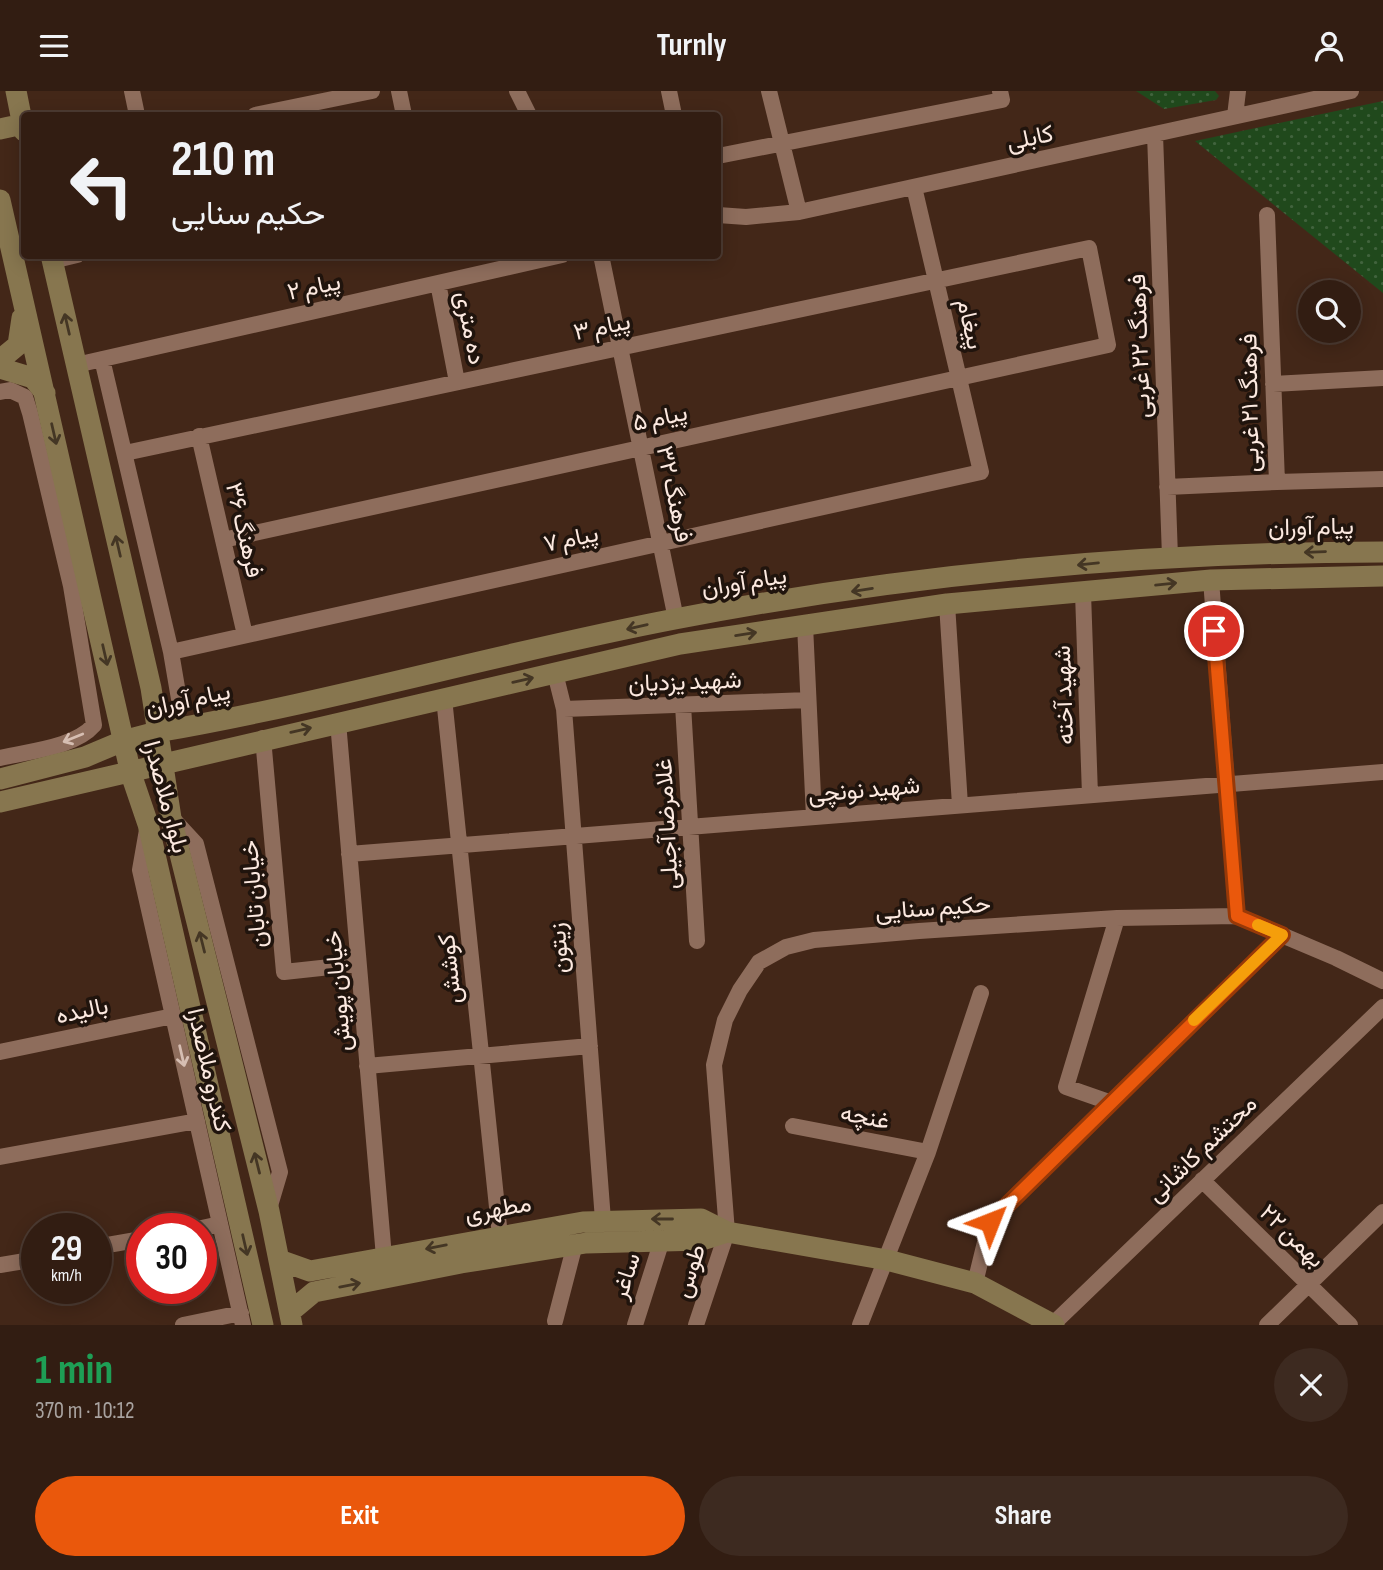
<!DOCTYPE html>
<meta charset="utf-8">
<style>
:root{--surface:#321d12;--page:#3d2a20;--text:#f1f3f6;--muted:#a8a29f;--line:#4d3b32;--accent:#ea580c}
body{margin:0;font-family:"Sofia Sans Condensed",Vazirmatn,sans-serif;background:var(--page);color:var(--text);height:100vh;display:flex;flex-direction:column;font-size:26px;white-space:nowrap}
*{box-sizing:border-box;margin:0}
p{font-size:23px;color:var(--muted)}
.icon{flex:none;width:38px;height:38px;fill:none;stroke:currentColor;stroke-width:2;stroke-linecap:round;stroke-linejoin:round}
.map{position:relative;height:1234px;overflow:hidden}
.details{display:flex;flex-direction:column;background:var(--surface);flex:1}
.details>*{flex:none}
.guide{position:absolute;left:21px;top:21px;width:700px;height:147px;border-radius:7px;box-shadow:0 4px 18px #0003,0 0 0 2px var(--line);background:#321d12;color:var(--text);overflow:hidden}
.controls{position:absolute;left:1298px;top:189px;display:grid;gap:14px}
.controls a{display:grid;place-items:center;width:63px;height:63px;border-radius:50%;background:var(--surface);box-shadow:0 4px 18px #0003,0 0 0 2px var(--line);font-size:35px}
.speed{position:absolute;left:21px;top:1122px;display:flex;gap:14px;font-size:35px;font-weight:700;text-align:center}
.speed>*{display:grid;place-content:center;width:91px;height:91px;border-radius:50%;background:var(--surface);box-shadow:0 4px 18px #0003,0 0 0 2px var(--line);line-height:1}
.speed small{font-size:18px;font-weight:400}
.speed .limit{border:10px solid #d22;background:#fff;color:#111}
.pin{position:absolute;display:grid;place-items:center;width:60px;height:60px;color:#fff;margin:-30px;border:4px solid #fff;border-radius:50%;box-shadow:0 2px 7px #0007}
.me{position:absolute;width:77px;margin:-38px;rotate:45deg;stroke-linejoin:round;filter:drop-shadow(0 0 5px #0008)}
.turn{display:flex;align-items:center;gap:24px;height:147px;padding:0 35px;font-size:32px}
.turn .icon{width:91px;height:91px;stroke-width:2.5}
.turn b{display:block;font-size:49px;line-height:60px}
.round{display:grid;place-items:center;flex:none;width:74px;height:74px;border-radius:37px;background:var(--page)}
.head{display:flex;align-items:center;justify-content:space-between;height:119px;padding:0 35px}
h1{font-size:42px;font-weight:700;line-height:52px;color:#1e9e55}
.button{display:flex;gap:14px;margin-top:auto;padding:14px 35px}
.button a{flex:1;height:80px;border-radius:42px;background:var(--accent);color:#fff;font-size:28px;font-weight:700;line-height:80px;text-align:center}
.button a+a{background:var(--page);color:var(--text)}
header{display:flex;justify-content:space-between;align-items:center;height:91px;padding:0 35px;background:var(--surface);font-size:32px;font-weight:700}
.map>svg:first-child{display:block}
</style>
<header><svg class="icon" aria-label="menu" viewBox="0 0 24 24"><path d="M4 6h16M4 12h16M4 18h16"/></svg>Turnly<svg class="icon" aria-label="person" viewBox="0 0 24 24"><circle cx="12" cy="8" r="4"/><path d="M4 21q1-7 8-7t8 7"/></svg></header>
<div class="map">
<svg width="1383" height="1234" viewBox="0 0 1383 1234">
<defs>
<pattern id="green-dots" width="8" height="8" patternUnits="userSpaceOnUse" patternTransform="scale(1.75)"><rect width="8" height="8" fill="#20491c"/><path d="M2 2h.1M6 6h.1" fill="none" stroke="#41633d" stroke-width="1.8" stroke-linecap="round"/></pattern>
</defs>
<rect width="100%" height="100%" fill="#432718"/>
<path fill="url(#green-dots)" d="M1136,0H1215L1219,5L1216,9L1164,18Z
M1383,10V202L1195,50Z"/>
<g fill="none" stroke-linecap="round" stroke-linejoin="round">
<path stroke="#8e6d5c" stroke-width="16" d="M132,0L137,24
M399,0L404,24
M517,0L529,24
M669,0L674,24
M769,0L799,121
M255,24L372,0
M1235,25L1238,0
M1155,43L1170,466
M718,65L1002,9L1000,0
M718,124L746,126L799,121L1351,0
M601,164L676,528
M52,170L77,164
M438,192L457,291
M102,268L171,561L179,608
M76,274L562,164
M1273,293L1383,287
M0,301L10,299L25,306L30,322L71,495L94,634C74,657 28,660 0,667
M199,345L245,544
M125,362L1089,157L1108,254L223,449
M1277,391L1383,388
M1167,396L1277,391L1267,124
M1211,489L1237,825
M1083,502L1090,704
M947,513L960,714
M805,534L814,726
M171,561L981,381L914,96
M555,582L564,618L603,1129
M444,607L500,1145
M683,614L697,850
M564,618L808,609
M338,631L384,1166
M263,647L284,881L358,873
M172,727L196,753L280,1081L269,1118
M147,739L140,779L243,1234
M349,763L1383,681
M0,961L173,925
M367,975L590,955
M1109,1011L1066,996L1117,827
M793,1035L928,1061
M0,1066L197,1030
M1202,1089L1350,1234
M197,1138L220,1133
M96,1156L142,1148
M0,1174L37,1168
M975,1192L990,1131L1282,844
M555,1230L575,1153
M183,1234L241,1222
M635,1234L662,1149
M696,1234L727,1141L714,974L725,929L740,899L759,871L786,856L814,849L919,840L1117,827L1237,825L1336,867L1383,890
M860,1234L928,1061L981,902
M1052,1234L1383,916
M1267,1234L1383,1121"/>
<path stroke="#87764f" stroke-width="21" d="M16,0L24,40
M0,38L23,33
M0,109L131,683L148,733L263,1234
M51,164L151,597L171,727L269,1120L292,1234
M0,269L18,254L22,227
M0,277L33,287L45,302
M0,688L85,666L123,650L157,641C331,611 502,561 675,528C908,483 1147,461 1383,461
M0,711L680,553L947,513L1211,489L1383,485
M279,1169L310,1180L583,1131L701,1128L727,1141L887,1169L975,1192L1054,1234
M290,1221L314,1201L461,1172L586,1152L702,1149L727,1141"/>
</g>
<defs><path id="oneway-shaft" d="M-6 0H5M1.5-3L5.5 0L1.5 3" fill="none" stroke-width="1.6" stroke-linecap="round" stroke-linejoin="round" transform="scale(1.75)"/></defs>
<g stroke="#443624">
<use href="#oneway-shaft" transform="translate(67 233) rotate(-103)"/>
<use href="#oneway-shaft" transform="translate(54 343) rotate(77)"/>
<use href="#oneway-shaft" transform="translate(118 455) rotate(-103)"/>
<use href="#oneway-shaft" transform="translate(1315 461) rotate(178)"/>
<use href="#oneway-shaft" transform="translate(1088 473) rotate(174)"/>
<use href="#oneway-shaft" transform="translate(1166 493) rotate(-6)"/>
<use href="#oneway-shaft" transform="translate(862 499) rotate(171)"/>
<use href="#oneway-shaft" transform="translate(637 536) rotate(167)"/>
<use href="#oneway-shaft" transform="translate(746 543) rotate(-9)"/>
<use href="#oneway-shaft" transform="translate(105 564) rotate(77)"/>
<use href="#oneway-shaft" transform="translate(523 589) rotate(-13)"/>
<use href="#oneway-shaft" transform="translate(301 639) rotate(-13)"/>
<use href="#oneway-shaft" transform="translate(202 851) rotate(-104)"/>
<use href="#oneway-shaft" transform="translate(257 1072) rotate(-104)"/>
<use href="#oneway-shaft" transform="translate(662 1128) rotate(180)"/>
<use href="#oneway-shaft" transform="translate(245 1154) rotate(77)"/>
<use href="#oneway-shaft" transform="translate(436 1156) rotate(169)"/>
<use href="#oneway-shaft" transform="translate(350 1194) rotate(-11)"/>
</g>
<g stroke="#d6beb2">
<use href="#oneway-shaft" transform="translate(73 647) rotate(158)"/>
<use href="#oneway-shaft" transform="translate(182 965) rotate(77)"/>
</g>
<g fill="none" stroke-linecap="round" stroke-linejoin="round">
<g stroke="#983908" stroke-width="18">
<path id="route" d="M990,1131L1282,844L1237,825L1214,540"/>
</g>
<use href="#route" stroke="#ea580c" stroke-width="12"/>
<path stroke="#f59e0b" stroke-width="12" d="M1194,929L1282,844L1258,834"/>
</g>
<g text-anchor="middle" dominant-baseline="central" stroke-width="7" stroke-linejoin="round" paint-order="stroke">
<g font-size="24" fill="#fce9e0" stroke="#20140d">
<text transform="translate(1030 47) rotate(-12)">کابلی</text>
<text transform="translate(314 196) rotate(-12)">پیام ۲</text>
<text transform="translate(970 233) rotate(77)">پیغام</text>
<text transform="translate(602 236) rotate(-12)">پیام ۳</text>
<text transform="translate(470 237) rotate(79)">ده متری</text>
<text transform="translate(1140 255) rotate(-92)">فرهنگ ۲۲ غربی</text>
<text transform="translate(1250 312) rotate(-91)">فرهنگ ۲۱ غربی</text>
<text transform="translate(660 327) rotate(-12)">پیام ۵</text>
<text transform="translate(674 403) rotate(78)">فرهنگ ۳۲</text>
<text transform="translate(1311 436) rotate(-1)">پیام آوران</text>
<text transform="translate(244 439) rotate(77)">فرهنگ ۳۶</text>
<text transform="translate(571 448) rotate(-12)">پیام ۷</text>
<text transform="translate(744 491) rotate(-9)">پیام آوران</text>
<text transform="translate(685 591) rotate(-2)">شهید یزدیان</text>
<text transform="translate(1064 604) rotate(-92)">شهید آخته</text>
<text transform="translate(188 609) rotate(-12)">پیام آوران</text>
<text transform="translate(864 699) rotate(-5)">شهید نونچی</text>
<text transform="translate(166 706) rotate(75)">بلوار ملاصدرا</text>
<text transform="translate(667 733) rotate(-93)">غلامرضا آجیلی</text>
<text transform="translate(254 803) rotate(-95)">خیابان تابان</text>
<text transform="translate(933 817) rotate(-4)">حکیم سنایی</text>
<text transform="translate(559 857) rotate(-94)">زیتون</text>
<text transform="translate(450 878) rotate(-96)">کوشش</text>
<text transform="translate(338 900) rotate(-95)">خیابان پویش</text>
<text transform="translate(82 920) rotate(-12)">بالیده</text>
<text transform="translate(209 979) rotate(77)">کندرو ملاصدرا</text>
<text transform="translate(865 1026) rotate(11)">غنچه</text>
<text transform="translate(1202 1058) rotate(-44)">محتشم کاشانی</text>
<text transform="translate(498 1118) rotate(-10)">مطهری</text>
<text transform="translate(1292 1145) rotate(44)">۲۲ بهمن</text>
<text transform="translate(690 1180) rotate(-72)">طوس</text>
<text transform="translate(626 1185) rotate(-72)">ساغر</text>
</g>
</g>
</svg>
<div class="controls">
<a><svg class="icon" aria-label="search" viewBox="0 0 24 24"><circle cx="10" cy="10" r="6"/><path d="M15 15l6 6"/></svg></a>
</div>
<div class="speed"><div>29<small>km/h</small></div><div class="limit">30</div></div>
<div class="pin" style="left:1214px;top:540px;background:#d93025"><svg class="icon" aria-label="arrive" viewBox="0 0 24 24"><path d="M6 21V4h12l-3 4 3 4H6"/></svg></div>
<svg class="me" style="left:990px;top:1131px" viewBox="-20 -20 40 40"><path d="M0-17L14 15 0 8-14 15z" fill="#ea580c" stroke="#fff" stroke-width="4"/></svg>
<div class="guide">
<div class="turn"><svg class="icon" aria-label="left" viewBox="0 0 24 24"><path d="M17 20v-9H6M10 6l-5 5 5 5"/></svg><div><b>210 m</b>حکیم سنایی</div></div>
</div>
</div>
<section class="details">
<div class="head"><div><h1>1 min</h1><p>370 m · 10:12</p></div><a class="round"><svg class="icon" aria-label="close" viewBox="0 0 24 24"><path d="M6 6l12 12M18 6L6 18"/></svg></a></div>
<div class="button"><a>Exit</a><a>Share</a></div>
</section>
